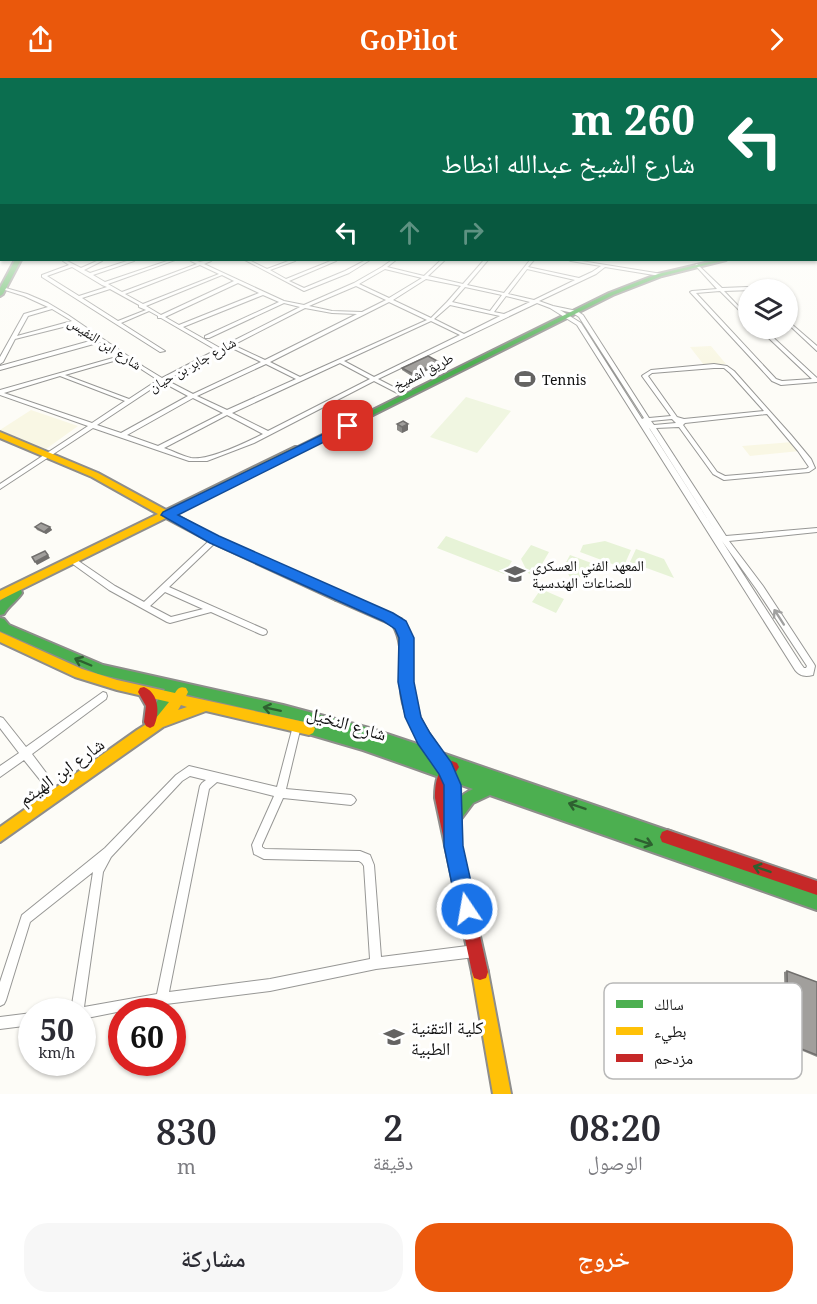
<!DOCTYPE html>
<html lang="ar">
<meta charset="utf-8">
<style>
:root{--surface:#fff;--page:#f7f7f7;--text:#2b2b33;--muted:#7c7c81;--accent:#ea580c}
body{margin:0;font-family:"Noto Serif","Noto Naskh Arabic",serif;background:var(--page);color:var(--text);direction:rtl;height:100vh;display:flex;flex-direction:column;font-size:22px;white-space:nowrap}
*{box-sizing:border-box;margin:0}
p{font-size:20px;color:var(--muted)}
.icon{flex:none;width:33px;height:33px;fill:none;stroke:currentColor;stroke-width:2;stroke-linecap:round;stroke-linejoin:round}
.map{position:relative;height:1016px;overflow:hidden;direction:ltr}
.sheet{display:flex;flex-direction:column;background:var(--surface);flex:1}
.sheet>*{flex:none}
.guide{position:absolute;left:0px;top:0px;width:818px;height:183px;box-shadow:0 2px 4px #0004;direction:rtl;background:#0b6e4f;color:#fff;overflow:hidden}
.buttons{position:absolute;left:738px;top:201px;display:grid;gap:12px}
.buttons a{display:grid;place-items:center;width:60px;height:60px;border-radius:50%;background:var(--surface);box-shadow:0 2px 4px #0004;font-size:30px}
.speed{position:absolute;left:18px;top:920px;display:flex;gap:12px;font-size:30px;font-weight:700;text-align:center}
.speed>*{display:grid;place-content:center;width:78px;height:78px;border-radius:50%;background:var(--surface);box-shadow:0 2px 4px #0004;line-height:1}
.speed small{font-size:15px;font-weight:400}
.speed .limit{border:9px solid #d22;background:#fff;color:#111}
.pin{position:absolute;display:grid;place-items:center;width:51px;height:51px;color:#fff;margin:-26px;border-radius:12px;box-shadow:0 3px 9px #0006}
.me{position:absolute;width:66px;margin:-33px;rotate:348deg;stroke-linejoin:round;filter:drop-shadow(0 0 4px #0008)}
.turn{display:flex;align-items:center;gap:21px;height:126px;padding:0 24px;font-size:27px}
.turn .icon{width:78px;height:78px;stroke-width:2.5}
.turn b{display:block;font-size:42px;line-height:51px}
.lanes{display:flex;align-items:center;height:57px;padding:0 24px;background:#0003;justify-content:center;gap:30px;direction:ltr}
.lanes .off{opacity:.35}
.eta{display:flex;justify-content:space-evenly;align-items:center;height:102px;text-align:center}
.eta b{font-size:36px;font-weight:600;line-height:42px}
.cta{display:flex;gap:12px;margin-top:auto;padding:12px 24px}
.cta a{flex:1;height:69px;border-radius:24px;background:var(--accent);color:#fff;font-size:24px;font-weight:600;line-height:69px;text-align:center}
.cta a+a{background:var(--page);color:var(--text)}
header{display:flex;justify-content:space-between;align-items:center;height:78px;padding:0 24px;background:var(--accent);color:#fff;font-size:27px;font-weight:600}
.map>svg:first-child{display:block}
</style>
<header><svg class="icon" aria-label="forward" viewBox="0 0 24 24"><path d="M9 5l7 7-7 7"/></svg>GoPilot<svg class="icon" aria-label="share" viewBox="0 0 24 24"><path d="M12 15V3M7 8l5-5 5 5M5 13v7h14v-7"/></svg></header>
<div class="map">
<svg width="817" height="1016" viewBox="0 0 817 1016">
<rect width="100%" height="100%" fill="#fdfcf7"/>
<path fill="#f9f7e4" d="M711,268L726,286L704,287L690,269Z
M31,332L78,348L46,371L0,352Z
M792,364L800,373L750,378L742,368Z"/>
<path fill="#e7f3d7" d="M446,458L512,483L504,496L437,470Z
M605,463L631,472L623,490L580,474L583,467Z
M531,467L549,474L535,498L528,495L521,481Z
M636,471L664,481L674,500L630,484Z
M570,477L594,486L588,498L571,501L564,488Z
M541,511L564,521L556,535L532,524Z"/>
<path fill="#f0f6e1" d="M466,319L511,333L477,375L430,359Z"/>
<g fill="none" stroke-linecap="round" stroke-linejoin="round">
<g stroke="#979795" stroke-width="2">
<path id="street" d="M816,148H817V151H816Z
M65,182L81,190L99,182H103L102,183L84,192L90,195L130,182H135L134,183L93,197L105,204L170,182H175L108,206L122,214L197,186L191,183L190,182H194L200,184L208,182H212L211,183L204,186L284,223L304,227L354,205L382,189L392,182H396L387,189L424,198L441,182H445L428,198L463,206L484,182H488L467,207L504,215L530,182H534L528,189L579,200L592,194L601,188L571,183L569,182H575L662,196V197L660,198L605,189L596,196L539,223L553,228L577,233L583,237L649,340L671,338L642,298L643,297L651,292L714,286L727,288L734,293L791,357L811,381L815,390L809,394L724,402L713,396L679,349L656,350L726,458L817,450V454L729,463L763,508L814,586L815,588L813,597C805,599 800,598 795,592L577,247L550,230L537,225L378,301L409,317V319H405L374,303L254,365L207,383H189L93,350L0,411V406L88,348L0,317V312L120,278L101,264L0,292V288L97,261L75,246L15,261L3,284L0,286V279L24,236L48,229L24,218L2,211V209L27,216L48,225L68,237L144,289L162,300L216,272L161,240H158V238L149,233L121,245L165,273L160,274L42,199V197L69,187L63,183ZM200,187L219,196L143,226L125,216ZM72,189L102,207L107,209L79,218L47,198ZM385,191L422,200L389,220L359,206ZM527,191L575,202L534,222L508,216ZM222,197L234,203L161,237L146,228ZM426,201L461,208L447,224L431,240L393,222ZM238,205L259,215L179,247L165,239ZM356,208L386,222L362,234L332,233L309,228ZM465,209L502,217L490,233L452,224ZM110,211L139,227V229L146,232L118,243L82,220ZM263,217L279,224L205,258V260H209L284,225L300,229L229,265H226V267L220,270L183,249ZM506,218L530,224L504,236L494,234ZM389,224L427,242L300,299L270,284ZM450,227L500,238L464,256L434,241ZM305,230L332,235L357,236L265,282L233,267ZM52,231L72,243L17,258L28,238ZM560,232L573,235L579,239L644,340L642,341L581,245ZM431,243L460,257L374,299L344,283ZM230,269L261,284L193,316L166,302ZM124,280L158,302L129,321L65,297ZM340,285L370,301L268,353L232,335ZM266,286L296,301L227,332L197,318ZM714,290H724L730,295L764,333L684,341L677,339L648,298L652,295ZM60,298L125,323L92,345L4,315ZM162,304L188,318L121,355L97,347ZM193,320L223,335L158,368L127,357ZM767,336L798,373L809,389L806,391L725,398L717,394L683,347L685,345ZM227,337L263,356C247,364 208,383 191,380C182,378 173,373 164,370ZM672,341L676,345L654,347L651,343ZM649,350L650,351L719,459ZM722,463L757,512L807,588L806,590H804L801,586Z
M245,182H249L267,191L291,182H296L295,183L270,192L286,201L333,182H337L336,183L289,203L304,210L345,193L366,182H370L349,195L304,213Z
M697,186L722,210L747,209L753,212L724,213L748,238V241L720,213L696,215L776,301L782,303L812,301L758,250H763L817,300V304L781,307L772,303L690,214L692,213L717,211L696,188L695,187Z
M788,243L817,268V273L788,246Z
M214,459L216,460L218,462L216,464L169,509L266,552L267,554L266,556L263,557L260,556L211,534L170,545L167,544L109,512L70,484L74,481L77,482L115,508L144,524L212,460ZM165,514L203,531L171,539L150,528Z
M103,614L106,615L107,618L106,621L32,676L59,712L61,715L59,718L56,720L53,718L24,682L0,699V688L19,675L0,650V639L3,640L26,669Z
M297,644L300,645L301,648L286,711L351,717L354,719L356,722L354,725L351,727L283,720L262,767V769L265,771L360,773L370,777L374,787L381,879L475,867L479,869L481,873L479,877L475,879L376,891L270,913L166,926L162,928L160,927L122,933L82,941V933H71L93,794L30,844L6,922L4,926L0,928V904L22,837L105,770L176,697L189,688L277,709L293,648L294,645ZM190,698L206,702L202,705L200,708L157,916L84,929L103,794L111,779L182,703ZM217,704L274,718L252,767L254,776L264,781L359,783L362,785L364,788L370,881L270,901L169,914L209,711Z
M32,935V947L0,951V939Z"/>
</g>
<g stroke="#8e8d8b" stroke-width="4">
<path id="fast" d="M0,152L2,153V158L0,157Z
M816,169H817V173H816Z
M15,182H21L3,216L0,218V210Z
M718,182H726L662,198L613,217L301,373L298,374L294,371L609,215L658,196Z
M17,511L21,512L22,515C17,523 9,527 4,536L0,537V523Z
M340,515L401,541C419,571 408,591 414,622C418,642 431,659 442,675L672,754L674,759L672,764L669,765L817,816V832L490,717L473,725L458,745L453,747L448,745L446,740C451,727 461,716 473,711L363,672L305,655L303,651L305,647L309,645L176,614L154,648L150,650L146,648L144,644L165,611L98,596L0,553V540L4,541L9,547L103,587L283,627L369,650L423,668C412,651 402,632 401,612C399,589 405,568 393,547L336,522L335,519L336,516Z"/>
</g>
<g stroke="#8e8d8b" stroke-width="4">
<path id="slow" d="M0,354L98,395L166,432L295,369H301V373L174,436L217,460L344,516L345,519L344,522H336L211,464L166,440L0,522V513L158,436L92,399L0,360Z
M0,554L82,591L117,602L175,615C178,610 180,608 186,610L188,614L186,618L309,645L313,647L315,651L313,655L309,657L206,633L163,649L0,764V749L137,652L156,640L169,624L117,612L75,599L0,564ZM181,627L187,629L178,632Z
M445,684L450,686L460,707L461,749L459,754L454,756L449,754L447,749L446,707L438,690L440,686Z
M480,886L486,888L488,894L511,1016H493L472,894L474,888Z"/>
</g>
<g stroke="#8e8d8b" stroke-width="4">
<path id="jam" d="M144,609C159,615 160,635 154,648L150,650L146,648L144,644L146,628L138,614L140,610Z
M452,683L457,685L459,689L449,705V720L488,894L486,900L480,902L474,900L472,894L435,720C435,705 437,690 452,683Z
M667,752L817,803V817L662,764L660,759L662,754Z"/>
</g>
<use href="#street" fill="#fffffe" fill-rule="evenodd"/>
<use href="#fast" fill="#4caf50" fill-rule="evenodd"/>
<use href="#slow" fill="#ffc107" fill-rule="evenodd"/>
<use href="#jam" fill="#c62828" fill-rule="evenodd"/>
</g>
<path fill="#8a8986" d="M439,287L413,299L402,292V290Z
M397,346L408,352L402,355L397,352Z
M35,449H50L52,452L46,456L37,452Z
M787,893L817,904V979L786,966L784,894Z"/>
<path fill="#716f6d" d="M439,284V287L413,299V296Z
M408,346V352L402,355V349Z
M50,449L52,452L46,456L44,454Z
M48,477L50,480L37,487L35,484Z"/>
<path fill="#a19f9c" stroke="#716f6d" stroke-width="1.5" d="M428,278L439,284L413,296L402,290Z
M403,343L408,346L402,349L397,346Z
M41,445L50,449L44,454L35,449Z
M45,473L48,477L35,484L32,479Z
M787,893L817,904V977L789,966Z"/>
<defs><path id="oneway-shaft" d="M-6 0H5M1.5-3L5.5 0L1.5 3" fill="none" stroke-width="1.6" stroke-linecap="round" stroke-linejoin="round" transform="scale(1.5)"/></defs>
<use stroke="#a0a09f" href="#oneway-shaft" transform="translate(779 539) rotate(-123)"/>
<g stroke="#2e6030">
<use href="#oneway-shaft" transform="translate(83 584) rotate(-157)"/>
<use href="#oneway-shaft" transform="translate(272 631) rotate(-168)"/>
<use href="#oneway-shaft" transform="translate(577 728) rotate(-161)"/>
<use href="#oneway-shaft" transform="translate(644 764) rotate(19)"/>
<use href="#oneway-shaft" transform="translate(762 791) rotate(-161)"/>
</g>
<linearGradient id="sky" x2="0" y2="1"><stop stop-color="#9dc9ee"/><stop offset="0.5" stop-color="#fefefb"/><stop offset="1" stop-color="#fefefb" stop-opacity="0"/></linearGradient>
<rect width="817" height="287" fill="url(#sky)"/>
<path fill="#1a73e8" stroke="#114b97" stroke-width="1.5" d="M348,344L352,345V350L178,437L219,458L393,535L406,543L414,560V604L421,639L430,655L451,684L461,707L463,768L477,831L474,838L467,841L460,838L457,831L444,768V707L439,696L418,666L405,639L398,604L399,560L395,551L383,543L210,465L161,437L163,434Z"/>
<defs>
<g id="stadium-bare" transform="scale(1.62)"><path d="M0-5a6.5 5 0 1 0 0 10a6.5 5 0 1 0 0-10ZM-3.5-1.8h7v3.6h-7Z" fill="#646362" stroke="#fff" stroke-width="2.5" paint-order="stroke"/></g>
<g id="university-bare" transform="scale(1.62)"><path d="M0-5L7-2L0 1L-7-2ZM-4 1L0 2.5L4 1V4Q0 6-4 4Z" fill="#646362" stroke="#fff" stroke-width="2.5" paint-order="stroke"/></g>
</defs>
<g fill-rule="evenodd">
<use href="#stadium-bare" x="525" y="301"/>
<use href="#university-bare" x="515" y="496"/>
<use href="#university-bare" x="394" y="959"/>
</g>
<g text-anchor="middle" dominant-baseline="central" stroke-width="6" stroke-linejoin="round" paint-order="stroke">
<g font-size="14" fill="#111" stroke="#fff">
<text transform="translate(105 265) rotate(33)">شارع ابن النفيس</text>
<text transform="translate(192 286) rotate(-29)">شارع جابر بن حيان</text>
<text transform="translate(423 293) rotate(-27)">طريق اشميخ</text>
</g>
<g font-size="14" fill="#111" stroke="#fff" text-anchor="start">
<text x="542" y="301">Tennis</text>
</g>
<g font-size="15" fill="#111" stroke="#fff" text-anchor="start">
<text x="532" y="487">المعهد الفني العسكري<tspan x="532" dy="17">للصناعات الهندسية</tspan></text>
</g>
<g font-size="18" fill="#111" stroke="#fff">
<text transform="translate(347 645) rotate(16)">شارع النخيل</text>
<text transform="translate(61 693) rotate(-36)">شارع ابن الهيثم</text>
</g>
<g font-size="18" fill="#111" stroke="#fff" text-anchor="start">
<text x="411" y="949">كلية التقنية<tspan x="411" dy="21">الطبية</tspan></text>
</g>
</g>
<rect x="604" y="905" width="198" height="96" rx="9" fill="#fff" stroke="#b8b8b8" stroke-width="1.5"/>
<rect x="616" y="922" width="27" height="8" fill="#4caf50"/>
<rect x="616" y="949" width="27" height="8" fill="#ffc107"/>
<rect x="616" y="976" width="27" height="8" fill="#c62828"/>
<g font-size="16" fill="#111">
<text x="654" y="932">سالك</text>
<text x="654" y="959">بطيء</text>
<text x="654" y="986">مزدحم</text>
</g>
</svg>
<div class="buttons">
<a><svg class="icon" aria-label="layers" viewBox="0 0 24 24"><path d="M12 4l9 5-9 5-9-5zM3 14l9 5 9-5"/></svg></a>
</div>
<div class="speed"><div>50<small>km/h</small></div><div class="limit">60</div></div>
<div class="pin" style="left:348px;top:348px;background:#d93025"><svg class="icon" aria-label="arrive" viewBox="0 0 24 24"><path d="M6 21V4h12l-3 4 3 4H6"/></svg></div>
<svg class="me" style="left:467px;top:831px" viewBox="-20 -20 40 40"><circle r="17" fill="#1a73e8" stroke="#fff" stroke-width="3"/><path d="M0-11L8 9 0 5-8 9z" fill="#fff"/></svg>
<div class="guide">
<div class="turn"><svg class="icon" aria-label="left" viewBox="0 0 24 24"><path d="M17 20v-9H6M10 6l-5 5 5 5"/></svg><div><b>260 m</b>شارع الشيخ عبدالله انطاط</div></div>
<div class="lanes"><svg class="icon" aria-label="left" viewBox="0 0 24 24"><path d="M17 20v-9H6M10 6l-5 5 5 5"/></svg><svg class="icon off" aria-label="ahead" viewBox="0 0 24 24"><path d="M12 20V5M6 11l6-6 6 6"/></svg><svg class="icon off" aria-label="right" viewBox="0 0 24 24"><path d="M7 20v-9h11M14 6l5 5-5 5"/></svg></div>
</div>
</div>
<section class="sheet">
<div class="eta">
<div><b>08:20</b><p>الوصول</p></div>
<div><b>2</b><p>دقيقة</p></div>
<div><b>830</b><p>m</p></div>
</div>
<div class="cta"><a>خروج</a><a>مشاركة</a></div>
</section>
